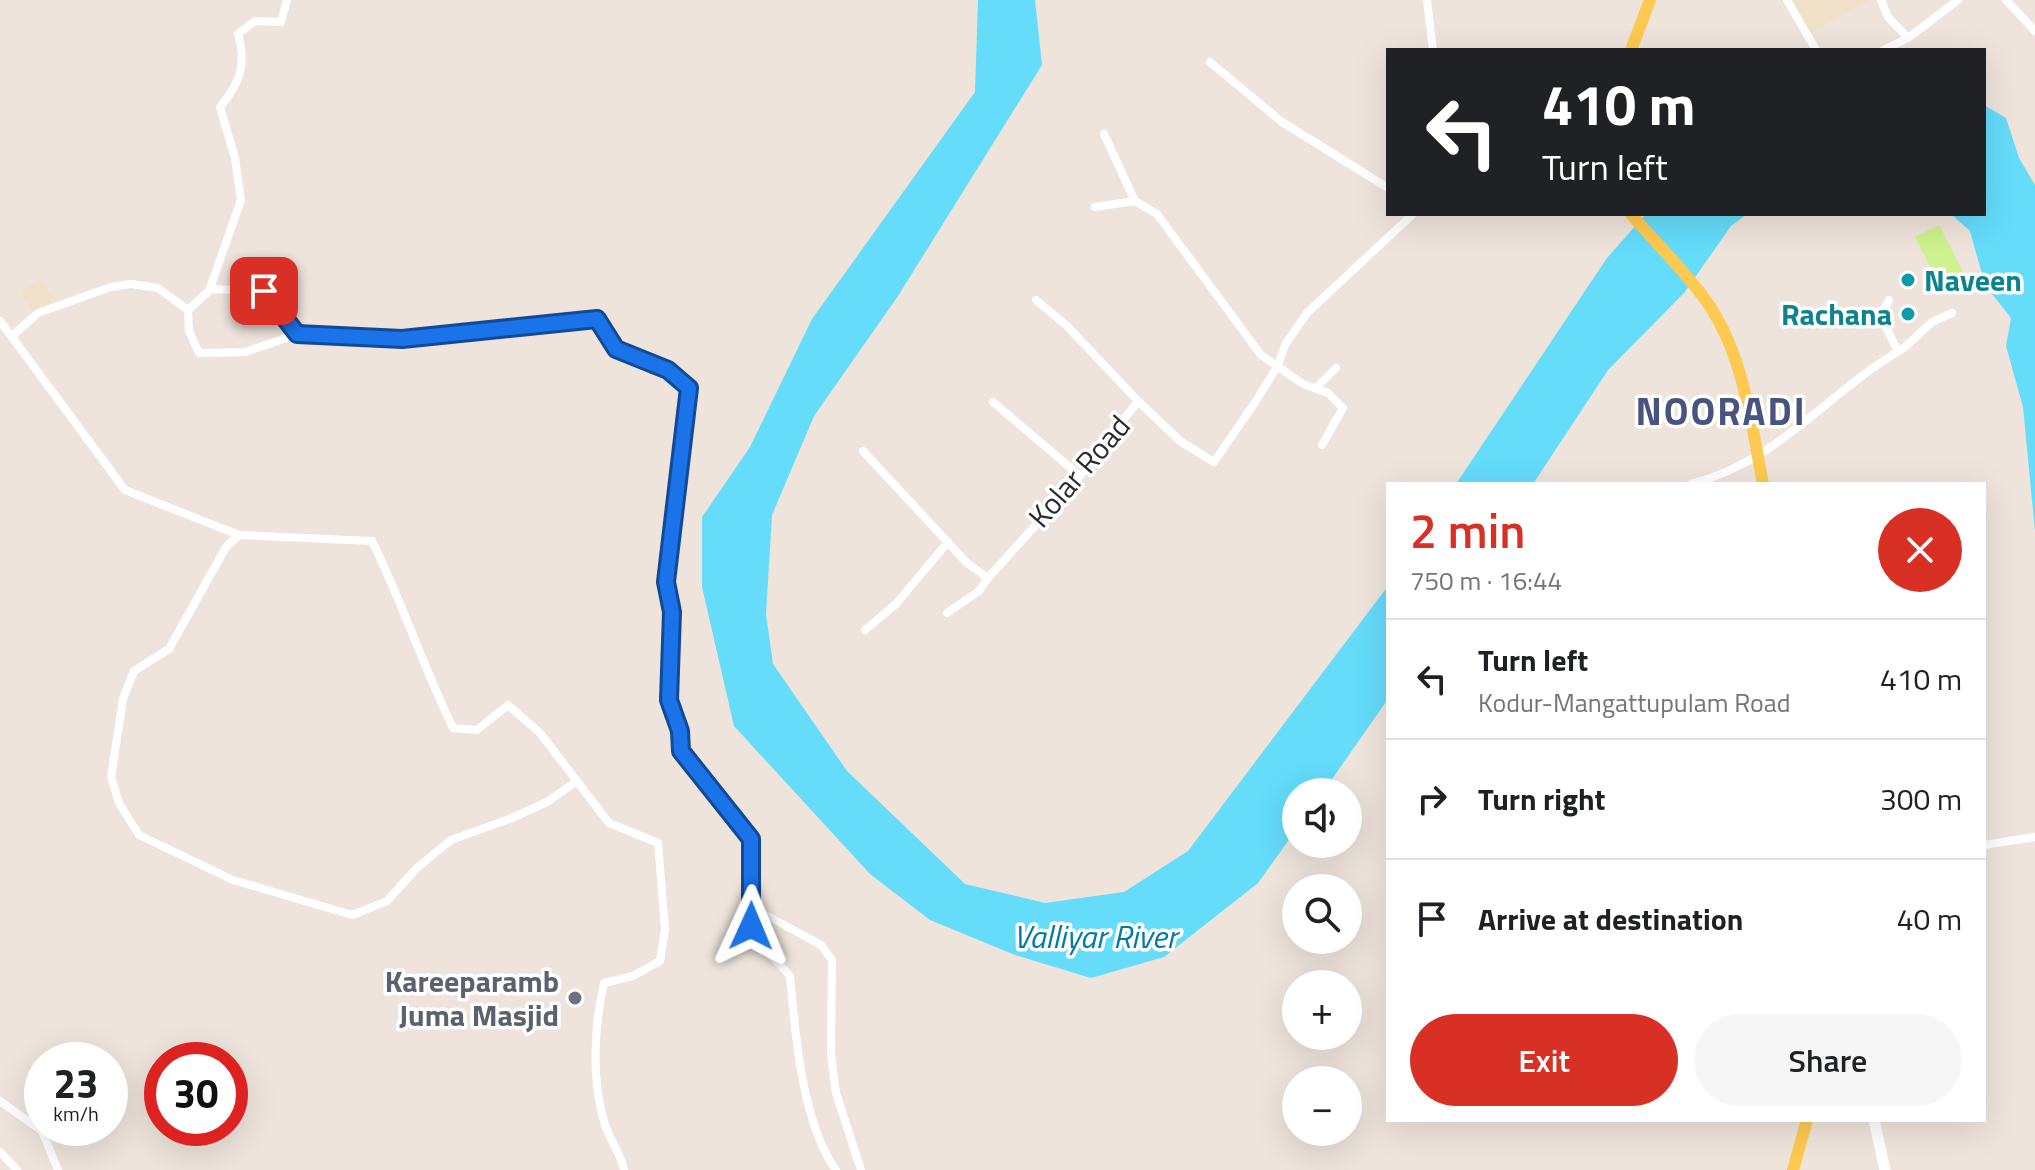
<!DOCTYPE html>
<meta charset="utf-8">
<style>
:root{--surface:#fff;--page:#f6f6f6;--text:#202124;--muted:#757577;--line:#e0e0e0;--accent:#d93025}
body{margin:0;font-family:"Titillium Web",sans-serif;background:var(--page);color:var(--text);height:100vh;display:flex;flex-direction:column;font-size:30px;white-space:nowrap}
*{box-sizing:border-box;margin:0}
p{font-size:26px;color:var(--muted)}
.icon{flex:none;width:44px;height:44px;fill:none;stroke:currentColor;stroke-width:2;stroke-linecap:round;stroke-linejoin:round}
.map{position:relative;flex:1;overflow:hidden}
.sheet{position:absolute;left:1386px;top:482px;width:600px;height:640px;display:flex;flex-direction:column;background:var(--surface);border-radius:0px;box-shadow:0 8px 32px #0002}
.sheet>*{flex:none}
.hud{position:absolute;left:1386px;top:48px;width:600px;height:168px;border-radius:0px;box-shadow:0 8px 32px #0002;background:#202124;color:#fff;overflow:hidden}
.fabs{position:absolute;left:1282px;top:778px;display:grid;gap:16px}
.fabs a{display:grid;place-items:center;width:80px;height:80px;border-radius:50%;background:var(--surface);box-shadow:0 8px 32px #0002;font-size:40px}
.speed{position:absolute;left:24px;top:1042px;display:flex;gap:16px;font-size:40px;font-weight:700;text-align:center}
.speed>*{display:grid;place-content:center;width:104px;height:104px;border-radius:50%;background:var(--surface);box-shadow:0 8px 32px #0002;line-height:1}
.speed small{font-size:20px;font-weight:400}
.speed .limit{border:12px solid #d22;background:#fff;color:#111}
.pin{position:absolute;display:grid;place-items:center;width:68px;height:68px;color:#fff;margin:-34px;border-radius:16px;box-shadow:0 4px 12px #0006}
.me{position:absolute;width:88px;margin:-44px;rotate:1deg;stroke-linejoin:round;filter:drop-shadow(0 0 6px #0008)}
.turn{display:flex;align-items:center;gap:28px;height:168px;padding:0 24px;font-size:36px}
.turn .icon{width:104px;height:104px;stroke-width:2.5}
.turn b{display:block;font-size:56px;line-height:68px}
.round{display:grid;place-items:center;flex:none;width:84px;height:84px;border-radius:42px;background:var(--page)}
.headline{display:flex;align-items:center;justify-content:space-between;height:136px;padding:0 24px}
h1{font-size:48px;font-weight:600;line-height:60px;color:var(--accent)}
.cta{display:flex;gap:16px;margin-top:auto;padding:16px 24px}
.cta a{flex:1;height:92px;border-radius:48px;background:var(--accent);color:#fff;font-size:32px;font-weight:600;line-height:92px;text-align:center}
.cta a+a{background:var(--page);color:var(--text)}
ul{padding:0;list-style:none}
li{display:flex;align-items:center;gap:24px;height:120px;padding:0 24px;border-top:2px solid var(--line)}
li div{flex:1}
li b{display:block;font-size:30px}
li em{font-style:normal}
.map>svg:first-child{display:block}
</style>
<div class="map">
<svg width="2035" height="1170" viewBox="0 0 2035 1170">
<rect width="100%" height="100%" fill="#eee4db"/>
<path fill="#f1e1c9" d="M1789,0H1867L1868,1L1804,36L1783,3Z
M41,278L55,299L33,313L20,292Z"/>
<path fill="#cef28d" d="M1939,225L1963,272L1939,284L1915,237Z"/>
<path fill="#64dcfa" d="M978,0H1035L1042,65L898,296L814,416L772,515L766,614L773,664L847,771L965,884L1045,903L1124,892L1188,851L1388,586V699L1323,792H1296V830L1258,883L1164,957L1091,978L1015,955L930,920L870,874L734,726L702,587V517L750,447L812,319L975,92Z
M1984,105L2006,118L2019,158L2035,185V531L2023,407L2006,346L2011,318L1985,285L1970,231L1951,214H1984Z
M1646,214H1747L1731,226L1684,293L1608,370L1533,484H1456L1607,258Z"/>
<g fill="none" stroke-linecap="round" stroke-linejoin="round">
<path stroke="#fff" stroke-width="8" d="M1427,0L1433,50
M1787,0L1816,50
M1881,0L1888,17L1908,38L1958,0
M2006,0L2035,31
M1883,50L1908,38
M1210,62L1282,122L1388,188
M1104,134L1135,201
M1095,207L1135,201L1157,214L1261,355L1303,384L1328,393L1343,408L1322,445
M210,289L264,291L297,334
M1036,300L1067,326L1138,401
M1889,300L1880,316L1898,351
M188,310L189,331L199,353L245,352L301,333L402,339L597,319L616,349L668,370L689,388L666,582L672,612L669,700L680,731L681,751L751,839V907L821,945L832,960L831,1055L836,1093L861,1170
M188,310L209,291L241,200L235,158L220,107C240,83 247,65 238,34L255,21L281,22L287,0
M0,321L125,490L239,535L372,541C402,602 423,666 453,728L477,730L508,705L540,733L609,823L658,843L665,929L660,961L633,976L604,983C594,1028 591,1080 605,1125C610,1140 621,1154 624,1170
M12,336L38,313L111,287L131,284L158,288L188,310
M1317,387L1336,368
M993,402L1080,476
M863,451L967,563L988,578L1080,476L1138,401L1180,441L1214,462L1256,401L1278,365L1285,345L1307,313L1413,214
M1691,484C1779,462 1830,390 1904,348L1932,322L1952,313
M239,535L226,547L169,649L134,671L123,699L111,777L119,803L139,835L233,880L352,915L387,901L417,868L451,840L512,818L547,802L577,781
M947,613L979,591L988,578
M865,630L896,604L948,542
M1984,845L2035,837
M751,907C751,944 768,950 790,976C795,1033 802,1123 836,1170
M0,1101L42,1131L58,1170
M0,1152L17,1170"/>
<path stroke="#fff" stroke-width="11" d="M1874,1120L1885,1170"/>
<path stroke="#fec950" stroke-width="12" d="M1631,50L1650,0
M1631,214C1655,242 1682,268 1704,298C1743,350 1751,422 1763,484
M1793,1170L1807,1120"/>
</g>
<g fill="none" stroke-linecap="round" stroke-linejoin="round">
<g stroke="#114b97" stroke-width="20">
<path id="route" d="M264,291L297,334L402,339L597,319L616,349L668,370L689,388L666,582L672,612L669,700L680,731L681,751L751,839V926"/>
</g>
<use href="#route" stroke="#1a73e8" stroke-width="14"/>
</g>
<g fill="#0f9aa8" stroke="#fff" stroke-width="3">
<circle cx="1908" cy="280" r="8"/>
<circle cx="1908" cy="314" r="8"/>
</g>
<circle fill="#6b7280" stroke="#fff" stroke-width="3" cx="575" cy="998" r="8"/>
<g text-anchor="middle" dominant-baseline="central" stroke-width="7" stroke-linejoin="round" paint-order="stroke">
<g font-size="30" font-weight="bold" fill="#0d838f" stroke="#fff" text-anchor="start">
<text x="1924" y="280">Naveen</text>
<text x="1892" y="314" text-anchor="end">Rachana</text>
</g>
<g font-size="30" fill="#2a2a2a" stroke="#fff">
<text transform="translate(1079 471) rotate(-49)">Kolar Road</text>
</g>
<g font-size="30" font-weight="bold" fill="#5b616d" stroke="#fff" text-anchor="end">
<text x="559" y="981">Kareeparamb<tspan x="559" dy="34">Juma Masjid</tspan></text>
</g>
<g font-size="32" font-style="italic" fill="#017aa8" stroke="#fff">
<text x="1095" y="936">Valliyar River</text>
</g>
<g font-size="38" font-weight="bold" letter-spacing="2" fill="#46547f" stroke="#fff">
<text x="1721" y="411">NOORADI</text>
</g>
</g>
</svg>
<div class="fabs">
<a><svg class="icon" aria-label="sound" viewBox="0 0 24 24"><path d="M4 9h4l5-4v14l-5-4H4zM17 9q2 3 0 6"/></svg></a>
<a><svg class="icon" aria-label="search" viewBox="0 0 24 24"><circle cx="10" cy="10" r="6"/><path d="M15 15l6 6"/></svg></a>
<a>+</a>
<a>−</a>
</div>
<div class="speed"><div>23<small>km/h</small></div><div class="limit">30</div></div>
<div class="pin" style="left:264px;top:291px;background:#d93025"><svg class="icon" aria-label="arrive" viewBox="0 0 24 24"><path d="M6 21V4h12l-3 4 3 4H6"/></svg></div>
<svg class="me" style="left:751px;top:926px" viewBox="-20 -20 40 40"><path d="M0-17L14 15 0 8-14 15z" fill="#1a73e8" stroke="#fff" stroke-width="4"/></svg>
<div class="hud">
<div class="turn"><svg class="icon" aria-label="left" viewBox="0 0 24 24"><path d="M17 20v-9H6M10 6l-5 5 5 5"/></svg><div><b>410 m</b>Turn left</div></div>
</div>
<section class="sheet">
<div class="headline"><div><h1>2 min</h1><p>750 m · 16:44</p></div><a class="round" style="background:#d93025;color:#fff"><svg class="icon" aria-label="close" viewBox="0 0 24 24"><path d="M6 6l12 12M18 6L6 18"/></svg></a></div>
<ul>
<li><svg class="icon" aria-label="left" viewBox="0 0 24 24"><path d="M17 20v-9H6M10 6l-5 5 5 5"/></svg><div><b>Turn left</b><p>Kodur-Mangattupulam Road</p></div><em>410 m</em></li>
<li><svg class="icon" aria-label="right" viewBox="0 0 24 24"><path d="M7 20v-9h11M14 6l5 5-5 5"/></svg><div><b>Turn right</b></div><em>300 m</em></li>
<li><svg class="icon" aria-label="arrive" viewBox="0 0 24 24"><path d="M6 21V4h12l-3 4 3 4H6"/></svg><div><b>Arrive at destination</b></div><em>40 m</em></li>
</ul>
<div class="cta"><a>Exit</a><a>Share</a></div>
</section>
</div>
